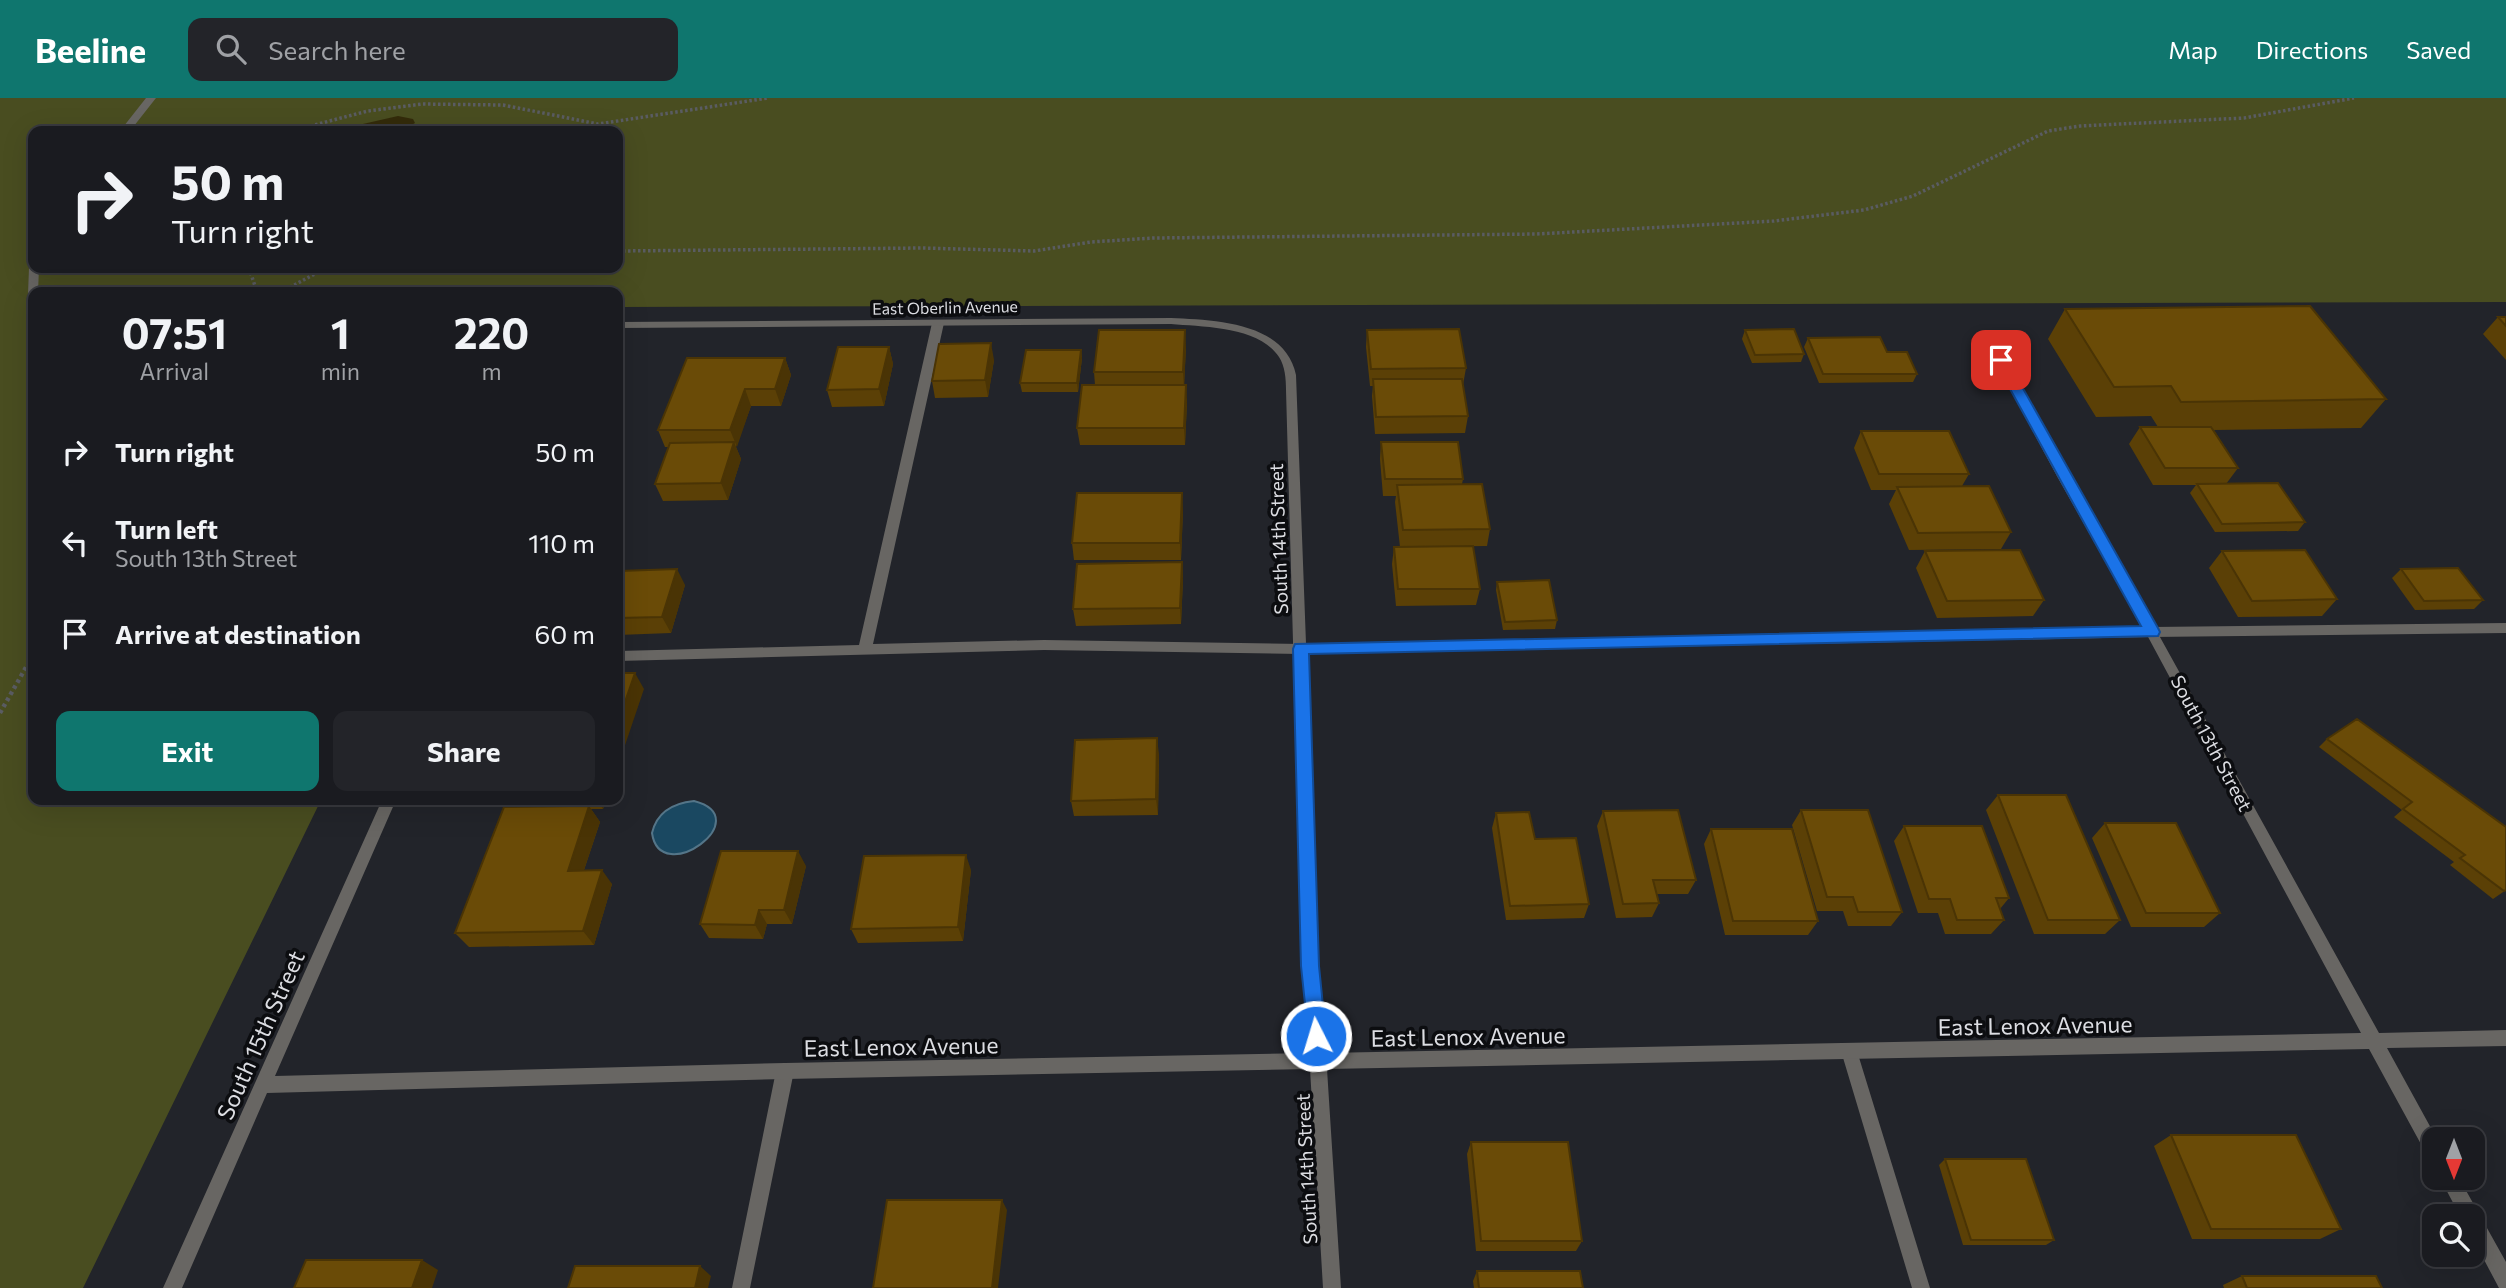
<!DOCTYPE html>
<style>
:root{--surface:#1a1b20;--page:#232429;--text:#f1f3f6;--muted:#9fa1a5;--line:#38393e;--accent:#0f766e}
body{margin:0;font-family:Commissioner,sans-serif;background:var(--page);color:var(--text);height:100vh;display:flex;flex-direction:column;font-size:26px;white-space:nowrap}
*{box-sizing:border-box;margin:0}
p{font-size:23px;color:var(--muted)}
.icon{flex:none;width:38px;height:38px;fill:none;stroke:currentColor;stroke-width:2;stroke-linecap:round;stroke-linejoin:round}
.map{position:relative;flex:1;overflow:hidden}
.sheet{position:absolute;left:28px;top:189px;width:595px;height:518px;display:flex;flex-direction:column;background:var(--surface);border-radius:14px;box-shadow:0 7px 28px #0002,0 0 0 2px var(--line)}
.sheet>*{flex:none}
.top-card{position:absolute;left:28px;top:28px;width:595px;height:147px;border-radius:14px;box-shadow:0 7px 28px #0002,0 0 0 2px var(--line);background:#1a1b20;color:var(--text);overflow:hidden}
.needle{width:46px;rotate:180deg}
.buttons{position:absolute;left:2422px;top:1029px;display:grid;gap:14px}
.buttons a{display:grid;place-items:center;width:63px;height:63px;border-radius:14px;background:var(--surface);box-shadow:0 7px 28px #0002,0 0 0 2px var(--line);font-size:35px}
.pin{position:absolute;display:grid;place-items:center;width:60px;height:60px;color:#fff;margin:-30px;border-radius:14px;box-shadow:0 4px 10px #0006}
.me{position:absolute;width:77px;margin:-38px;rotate:355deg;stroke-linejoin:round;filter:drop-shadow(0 0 5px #0008)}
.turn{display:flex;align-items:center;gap:24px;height:147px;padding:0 28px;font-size:32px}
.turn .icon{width:91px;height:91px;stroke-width:2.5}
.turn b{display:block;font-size:49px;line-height:60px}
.eta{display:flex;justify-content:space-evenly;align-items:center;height:119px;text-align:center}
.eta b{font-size:42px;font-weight:700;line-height:49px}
.button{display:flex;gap:14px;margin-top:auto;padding:14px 28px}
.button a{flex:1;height:80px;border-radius:14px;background:var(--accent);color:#fff;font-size:28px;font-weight:700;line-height:80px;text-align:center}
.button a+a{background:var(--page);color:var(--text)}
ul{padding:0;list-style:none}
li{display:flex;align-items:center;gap:21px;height:91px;padding:0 28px}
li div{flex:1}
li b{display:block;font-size:26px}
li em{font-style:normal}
header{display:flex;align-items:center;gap:42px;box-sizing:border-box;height:98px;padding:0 35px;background:var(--accent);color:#fff}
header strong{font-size:33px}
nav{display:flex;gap:38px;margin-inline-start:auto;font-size:24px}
.search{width:490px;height:63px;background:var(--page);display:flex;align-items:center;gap:18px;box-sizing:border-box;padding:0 24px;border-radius:14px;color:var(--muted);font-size:26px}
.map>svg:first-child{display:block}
</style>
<header>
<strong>Beeline</strong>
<div class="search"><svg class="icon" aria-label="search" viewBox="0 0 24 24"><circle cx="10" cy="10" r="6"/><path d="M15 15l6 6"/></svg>Search here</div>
<nav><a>Map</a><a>Directions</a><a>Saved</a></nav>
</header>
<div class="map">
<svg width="2506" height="1190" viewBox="0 0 2506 1190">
<rect width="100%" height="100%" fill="#22242a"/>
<path fill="#494d20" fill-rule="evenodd" d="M0,0H2506V204L618,209V194H33V702H321L83,1190H0ZM33,33H618V170H33Z"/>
<path fill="#332b0a" d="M398,18L413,21L415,25L401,33H332Z"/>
<path fill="#1a4861" stroke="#547588" stroke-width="2" d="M694,703C759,720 660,791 652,735C657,714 674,705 694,703Z"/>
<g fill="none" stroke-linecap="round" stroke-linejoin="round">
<path stroke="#5a5c62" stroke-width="3.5" stroke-dasharray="2.5 2.5" stroke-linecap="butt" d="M291,33L368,13L422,6L503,7L598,26L768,0
M618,153L922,150L1034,153L1091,144L1153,140L1537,136L1774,123L1864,112L1913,98L2048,33L2080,28L2244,20L2354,0
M249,170L257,194
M281,194L326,170"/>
<path stroke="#5a5c62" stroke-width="4.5" stroke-dasharray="3.5 3.5" stroke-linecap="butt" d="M0,615L33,557"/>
<path fill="#686663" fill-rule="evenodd" d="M146,0H156L130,33H120Z
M33,167V170H39L38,194H33V199L28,196L29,170Z
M938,222L944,225L873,546L1044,542L1301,546L2152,529L2506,525V535L2152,539L1301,556L1044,552L618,563V553L859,547L932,225Z
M1849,945L1855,947L1857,953L1930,1190H1912L1841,953L1843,947Z
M785,965L791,967L794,973L750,1190H732L776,973L779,967Z"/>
<path fill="#686663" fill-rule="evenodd" d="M1171,220C1215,222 1285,224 1296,277L1318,868L1325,955L2361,935L2147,537L2058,380L1982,239L1988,235L1994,239L2379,935L2506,932V948L2387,950L2437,1041H2434V1062L2428,1059L2369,951L1327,971L1341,1190H1323L1310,971L785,981L267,995L182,1190H163L382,702H396L275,978L785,965L1309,955L1302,868L1286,292C1286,281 1285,268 1279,259C1258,228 1204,229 1171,226L618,230V224Z
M2440,1080H2459L2506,1164V1190H2499L2473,1141V1118H2460Z"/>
</g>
<path fill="#5b4006" d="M2065,211L2386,301L2361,330L2214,332L2238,370L2226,386L2305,424L2298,433L2215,434L2190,395L2196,387H2153L2129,346L2140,329H2158L2151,318L2096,319L2048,241Z
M2498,219H2506V262L2483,236Z
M1367,232L1466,270L1463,287L1468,318L1465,335L1375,336L1372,298L1373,288H1370L1366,249Z
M1745,232L1804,256L1801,264L1752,265L1742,241Z
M1808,240L1887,254L1917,276L1913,284L1819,285L1804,249Z
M889,249L893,266L884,308L832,309L827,292Z
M1186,249L1184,287L1187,304L1185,347H1080L1077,330L1095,287L1094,274Z
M1081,252L1082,260L1078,294H1022L1020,285Z
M785,260L791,277L781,308H751L736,349L741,361L728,402L663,403L655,386L669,349H665L658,332Z
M994,262L988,299L935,300L932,283Z
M1861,333L1969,376L1962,388L2011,434L2001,451L1909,452L1889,406L1896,392H1871L1854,350Z
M1381,344L1463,381L1462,386L1490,431L1487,448L1400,449L1395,404L1396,398H1383L1380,361Z
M1183,412L1181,462H1074L1072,445Z
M1394,449L1480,491L1476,507L1396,508L1392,466Z
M1925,453L2044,502L2033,518L1937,520L1916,470Z
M2222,453L2337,501L2322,518L2238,519L2209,470Z
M1182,464L1183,481L1181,526L1076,528L1073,511Z
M2401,471L2483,502L2474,511L2415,512L2392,480Z
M618,477L685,487L671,535L618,537Z
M1497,484L1557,522L1555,531L1503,532L1496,492Z
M2357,621L2506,792L2493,801L2450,767L2454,764L2394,719L2402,712L2319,649L2327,641Z
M1159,656L1158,717L1074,718L1071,703Z
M1998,697L2120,822L2105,836H2034L1986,712Z
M516,702H606L603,711H591L600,724L584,772L612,786L594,847L469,849L455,835L522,709Z
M1801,712L1902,814L1891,828H1848L1843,813H1817L1792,727Z
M1603,713L1696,782L1688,796H1657L1659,805L1652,819L1616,820L1597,728Z
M1496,715L1535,741L1589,806L1584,820L1506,822L1492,730Z
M2105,725L2220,815L2204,829H2131L2092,740Z
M1904,728L2009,800L2000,811L2004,822L1991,836H1945L1938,815H1918L1894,743Z
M1711,731L1818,823L1808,837H1725L1704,746Z
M806,768L792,826H767L763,841L709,840L700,826Z
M971,772L963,843L858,845L851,831Z
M2171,1037L2341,1131L2320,1141H2192L2154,1048Z
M1471,1044L1582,1143L1576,1153H1476L1467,1056Z
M1945,1061L2054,1142L2046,1147H1963L1939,1067Z
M1477,1173L1583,1190H1474L1473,1183Z
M2242,1178L2382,1190H2224L2223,1187Z"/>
<path fill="#4a3405" d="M1185,232L1186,249L1184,291L1183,274Z
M991,245L994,262L988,299L985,282Z
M889,249L893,266L884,308L879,291Z
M1081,252L1082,260L1078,294L1077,285Z
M785,260L791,277L781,308L775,291Z
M1186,287L1187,304L1185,347L1184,330Z
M745,291L751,308L737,349L730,332Z
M734,344L741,361L728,402L721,385Z
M1182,395L1183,412L1181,462L1180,445Z
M1182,464L1183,481L1181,526L1180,510Z
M677,471L685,487L671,535L662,519Z
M635,575L644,591L618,668V624Z
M1157,640L1159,656L1158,717L1156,701Z
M597,702H606L603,711Z
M589,708L600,724L579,787L568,773Z
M798,753L806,768L792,826L784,812Z
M966,757L971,772L963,843L958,829Z
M602,772L612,786L594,847L583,833Z
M759,812L767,826L763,841L755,827Z
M1002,1102L1007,1112L998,1190H992Z
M422,1162L438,1172L432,1190H412Z
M700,1168L711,1178L708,1190H695Z"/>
<path fill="#6a4b07" stroke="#4a3405" stroke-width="2" d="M2310,208L2386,301L2181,304L2171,288L2114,289L2065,211Z
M2498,219H2506V228Z
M1459,231L1466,270L1371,271L1367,232Z
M1794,231L1804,256L1755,257L1745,232Z
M1099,232H1185L1183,274H1094Z
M1880,239L1887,254H1907L1917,276H1823L1808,240Z
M991,245L985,282L932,283L939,246Z
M838,249H889L879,291L827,292Z
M1026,252H1081L1077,285H1020Z
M687,260H785L775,291H745L730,332H658Z
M1373,281H1462L1468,318L1376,319Z
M1082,287H1186L1184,330H1077Z
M2140,329H2211L2238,370H2165Z
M1861,333H1949L1969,376H1879Z
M734,344L721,385L655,386L670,345Z
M1381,344H1458L1463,381H1385Z
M2278,385L2305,424L2222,426L2197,386Z
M1482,386L1490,431L1403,432L1397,387Z
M1989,388L2011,434L1918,435L1897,389Z
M1077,395H1182L1180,445H1072Z
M1473,448L1480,491H1398L1394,449Z
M2020,452L2044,502L1947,503L1925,453Z
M2305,452L2337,501L2252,503L2222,453Z
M1182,464L1180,510L1073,511L1077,466Z
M2458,470L2483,502L2424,503L2401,471Z
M677,471L662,519L618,520V477L619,473Z
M1549,482L1557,522L1505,524L1497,484Z
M618,575H635L618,624Z
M2357,621L2506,729V792L2504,793L2460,760L2465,757L2403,711L2412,704L2327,641Z
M1157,640L1156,701L1071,703L1075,642Z
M1998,697H2066L2120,822H2048Z
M589,708L568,773L602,772L583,833L455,835L504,709Z
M1678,712L1696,782H1653L1659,805L1623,806L1603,713Z
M1801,712H1868L1902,814H1858L1853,799H1827Z
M1529,714L1535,741L1576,740L1589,806L1510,808L1496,715Z
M2105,725H2176L2220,815H2146Z
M1904,728H1982L2009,800H1996L2004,822H1957L1950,801H1929Z
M1711,731H1792L1818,823H1733Z
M721,753H798L784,812H759L755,827L700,826Z
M966,757L958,829L851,831L864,758Z
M2171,1037H2296L2341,1131H2211Z
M1471,1044H1568L1582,1143H1481Z
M1945,1061H2026L2054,1142H1971Z
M887,1102H1002L992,1190H873Z
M306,1162H422L412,1190H294Z
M575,1168H700L695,1190H568Z
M1477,1173H1580L1583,1190H1479Z
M2242,1178H2376L2382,1190H2247Z"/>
<path fill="#1a73e8" stroke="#114b97" stroke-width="2" d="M2001,258L2007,262L2158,530L2160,534L2158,538L1309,556L1319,868L1326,938L1323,944L1316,947L1309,944L1301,868L1293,551L1295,546L2141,528L1994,262Z"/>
<g text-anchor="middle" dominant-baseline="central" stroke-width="7" stroke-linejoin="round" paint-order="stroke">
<g font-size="16" fill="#dcdde2" stroke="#0c0d10">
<text transform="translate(945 209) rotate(-1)">East Oberlin Avenue</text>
</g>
<g font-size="19" fill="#dcdde2" stroke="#0c0d10">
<text transform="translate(1278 441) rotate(-92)">South 14th Street</text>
<text transform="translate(2212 645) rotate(62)">South 13th Street</text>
<text transform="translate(1306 1071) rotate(-93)">South 14th Street</text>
</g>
<g font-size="23" fill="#dcdde2" stroke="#0c0d10">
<text transform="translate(2035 927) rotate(-1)">East Lenox Avenue</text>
<text transform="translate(260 937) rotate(-66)">South 15th Street</text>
<text transform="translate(1468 938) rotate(-1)">East Lenox Avenue</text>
<text transform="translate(901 948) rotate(-1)">East Lenox Avenue</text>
</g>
</g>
</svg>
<div class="buttons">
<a><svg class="needle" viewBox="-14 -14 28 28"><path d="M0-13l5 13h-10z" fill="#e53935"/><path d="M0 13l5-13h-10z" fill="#9fa1a5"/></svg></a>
<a><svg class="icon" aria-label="search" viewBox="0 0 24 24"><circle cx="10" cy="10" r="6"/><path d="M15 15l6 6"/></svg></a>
</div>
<div class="pin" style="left:2001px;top:262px;background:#d93025"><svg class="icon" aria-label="arrive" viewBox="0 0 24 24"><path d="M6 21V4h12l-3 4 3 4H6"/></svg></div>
<svg class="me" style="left:1316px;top:938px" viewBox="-20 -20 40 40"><circle r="17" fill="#1a73e8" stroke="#fff" stroke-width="3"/><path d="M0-11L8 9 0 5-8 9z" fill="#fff"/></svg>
<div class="top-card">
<div class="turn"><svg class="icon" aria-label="right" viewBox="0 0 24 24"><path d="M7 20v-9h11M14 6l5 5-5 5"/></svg><div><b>50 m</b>Turn right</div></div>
</div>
<section class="sheet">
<div class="eta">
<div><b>07:51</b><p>Arrival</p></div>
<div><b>1</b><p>min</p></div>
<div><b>220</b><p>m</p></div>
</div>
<ul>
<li><svg class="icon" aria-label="right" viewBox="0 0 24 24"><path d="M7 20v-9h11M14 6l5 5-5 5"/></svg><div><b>Turn right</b></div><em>50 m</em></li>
<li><svg class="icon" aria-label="left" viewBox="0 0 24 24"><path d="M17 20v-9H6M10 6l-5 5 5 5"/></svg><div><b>Turn left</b><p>South 13th Street</p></div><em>110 m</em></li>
<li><svg class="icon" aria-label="arrive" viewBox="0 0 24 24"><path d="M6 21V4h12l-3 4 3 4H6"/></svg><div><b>Arrive at destination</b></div><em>60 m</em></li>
</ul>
<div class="button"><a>Exit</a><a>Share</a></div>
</section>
</div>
